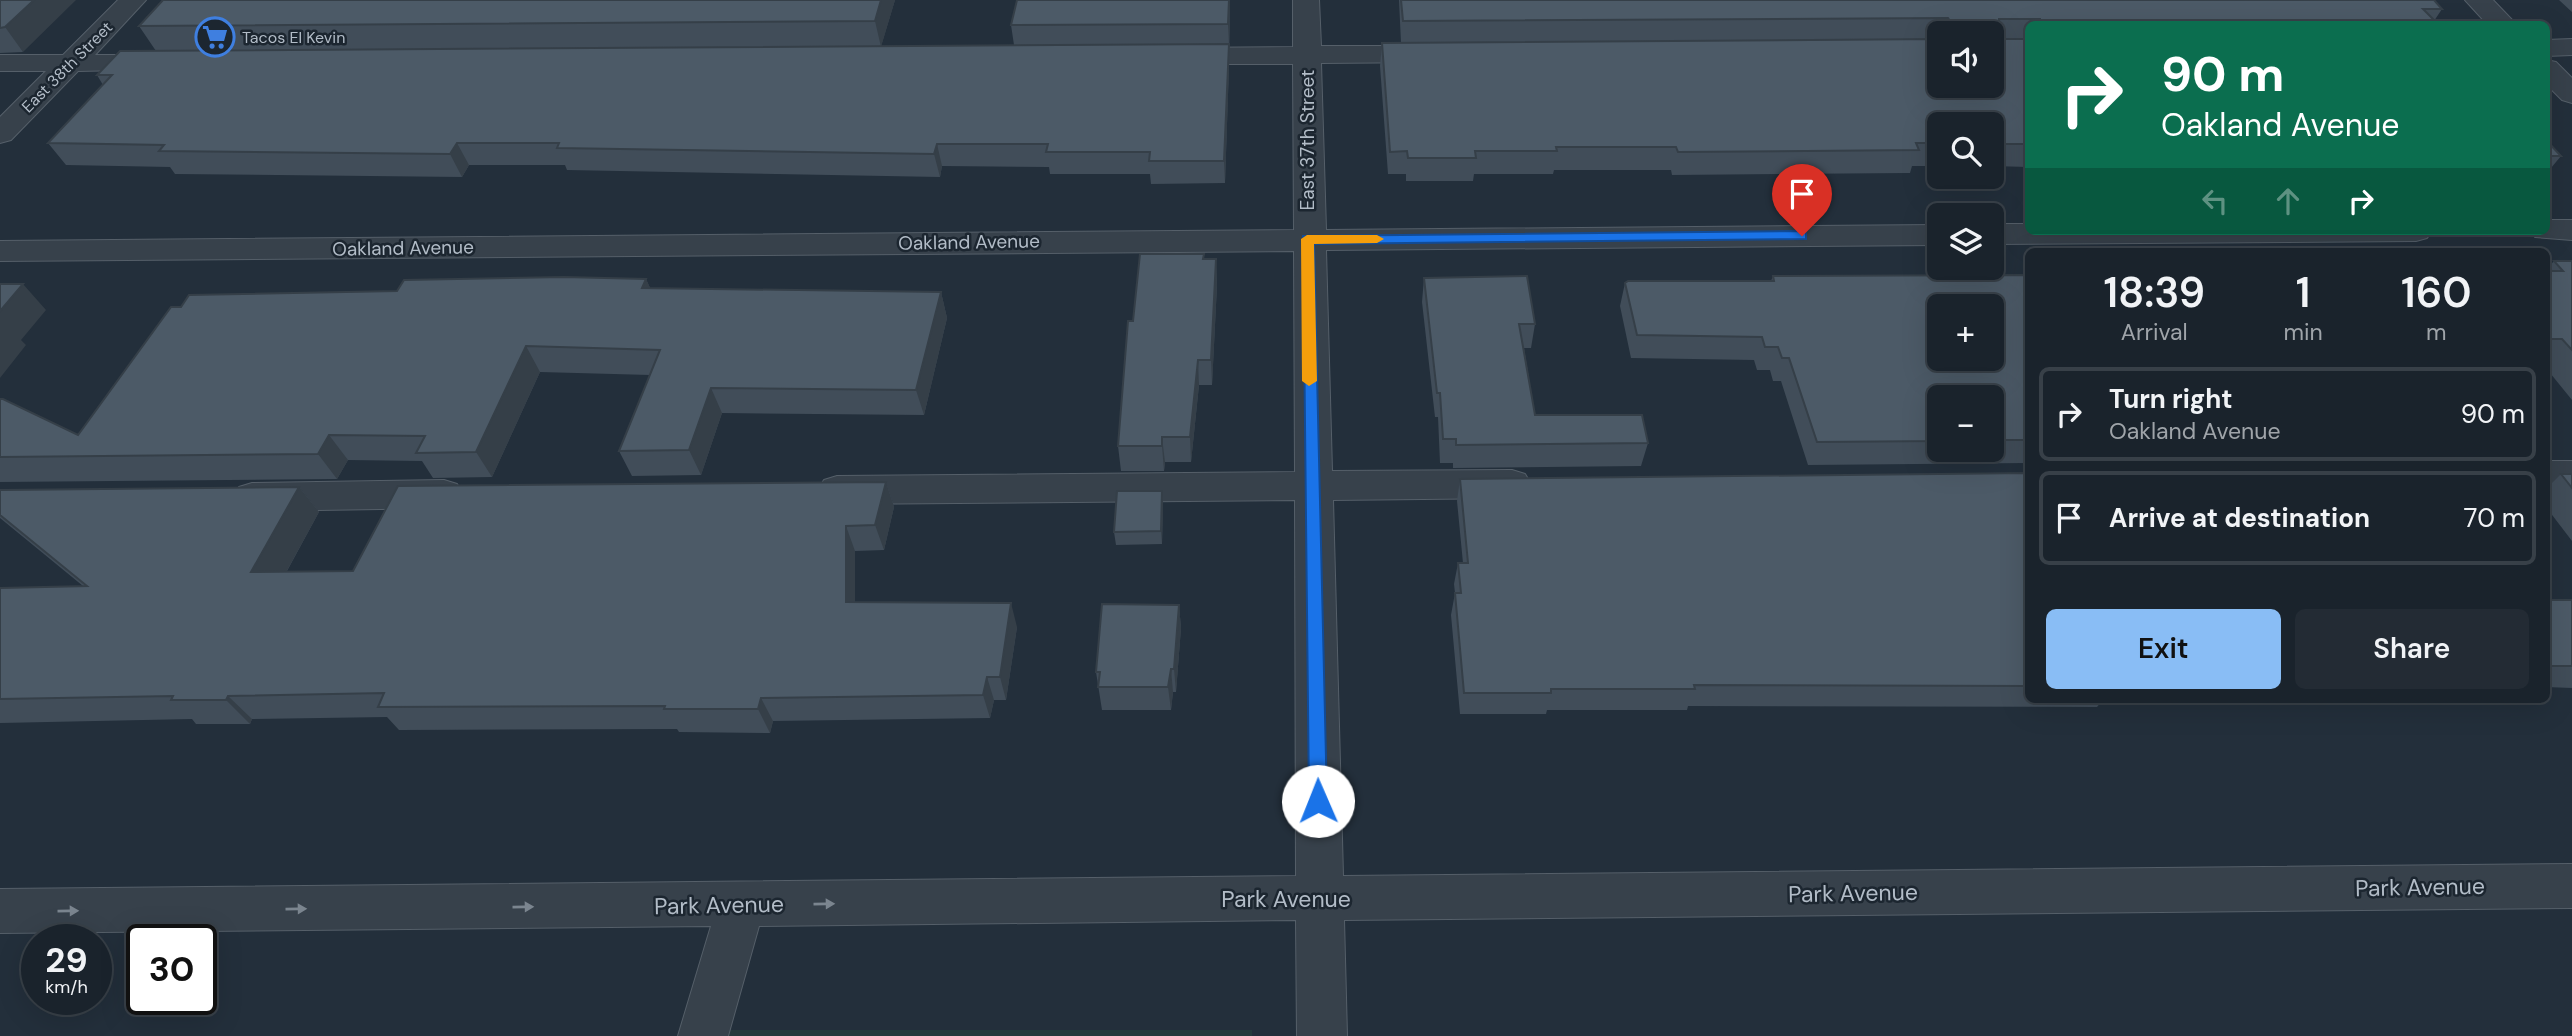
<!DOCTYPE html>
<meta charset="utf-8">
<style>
:root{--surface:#1a232c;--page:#232b34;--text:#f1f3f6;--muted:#9fa4a9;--line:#384048;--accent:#89bdf5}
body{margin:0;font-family:"DM Sans",sans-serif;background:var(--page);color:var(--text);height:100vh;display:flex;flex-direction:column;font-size:26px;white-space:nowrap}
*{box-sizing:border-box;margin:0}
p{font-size:23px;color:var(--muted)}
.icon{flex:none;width:38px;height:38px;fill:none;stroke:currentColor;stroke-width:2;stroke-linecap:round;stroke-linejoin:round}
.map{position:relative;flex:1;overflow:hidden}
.side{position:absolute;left:2025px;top:248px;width:525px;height:455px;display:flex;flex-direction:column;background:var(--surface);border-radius:10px;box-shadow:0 7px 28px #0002,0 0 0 2px var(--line)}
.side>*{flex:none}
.banner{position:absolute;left:2025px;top:21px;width:525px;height:214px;border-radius:10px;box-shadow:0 7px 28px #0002,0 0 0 2px var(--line);background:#0b6e4f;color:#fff;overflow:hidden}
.buttons{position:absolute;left:1927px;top:21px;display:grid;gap:14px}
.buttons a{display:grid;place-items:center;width:77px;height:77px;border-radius:10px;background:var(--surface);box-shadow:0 7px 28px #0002,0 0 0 2px var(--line);font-size:35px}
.speed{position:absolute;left:21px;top:924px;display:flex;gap:14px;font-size:35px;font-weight:700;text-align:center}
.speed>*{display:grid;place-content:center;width:91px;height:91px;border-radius:50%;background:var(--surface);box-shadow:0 7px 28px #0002,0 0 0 2px var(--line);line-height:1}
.speed small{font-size:18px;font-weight:400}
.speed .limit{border:4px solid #111;border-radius:10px;background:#fff;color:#111}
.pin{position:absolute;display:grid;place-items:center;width:60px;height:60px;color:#fff;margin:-72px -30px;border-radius:50% 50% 50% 0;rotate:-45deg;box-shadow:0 0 7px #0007}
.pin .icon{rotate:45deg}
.me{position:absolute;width:77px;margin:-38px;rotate:359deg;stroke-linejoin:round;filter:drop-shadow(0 0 5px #0008)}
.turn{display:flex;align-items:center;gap:24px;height:147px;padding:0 21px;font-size:32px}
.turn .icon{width:91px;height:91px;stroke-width:2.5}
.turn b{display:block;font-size:49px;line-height:60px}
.lanes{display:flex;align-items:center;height:66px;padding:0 21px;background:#0003;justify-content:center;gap:35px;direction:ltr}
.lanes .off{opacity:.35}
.eta{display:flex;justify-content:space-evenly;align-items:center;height:119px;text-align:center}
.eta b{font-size:42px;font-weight:600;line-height:49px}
.primary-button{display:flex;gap:14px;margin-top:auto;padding:14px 21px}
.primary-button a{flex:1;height:80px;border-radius:10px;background:var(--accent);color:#111;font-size:28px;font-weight:600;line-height:80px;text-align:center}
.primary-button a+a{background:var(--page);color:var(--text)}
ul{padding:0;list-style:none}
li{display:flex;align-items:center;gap:21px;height:94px;margin:0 14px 10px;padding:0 7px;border:4px solid var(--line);border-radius:10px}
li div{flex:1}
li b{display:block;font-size:26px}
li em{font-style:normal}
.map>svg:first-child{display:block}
</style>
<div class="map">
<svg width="2572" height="1036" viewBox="0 0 2572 1036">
<rect width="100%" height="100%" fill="#232f3b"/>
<path fill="#253b3c" d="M726,1030H1252V1036H725Z"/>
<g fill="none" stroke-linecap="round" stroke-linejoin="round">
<g stroke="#555f69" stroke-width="2">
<path id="minor" d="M118,0H146L95,55H159L169,57L173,63L169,69L78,71L11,140L0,143V117L46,71H0V55H63Z
M1293,0H1319L1321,46H1433L1443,48L1447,54L1443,60L1433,62L1321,63L1326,230L1939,225V245L1326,250L1332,471L1512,470L1525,474L1531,484L1525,494L1512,498L1333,500L1343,876L2572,864V908L1344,920L1347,1036H1297L1296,920L759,926L728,1036H678L711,926L0,933V889L1296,876L1295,500L837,504L824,500L818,490L824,480L837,476L1295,472L1294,251L0,261V241L1294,230L1293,64H1178L1168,62L1164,56L1168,50L1178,48L1293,47Z
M2465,0H2493L2516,24H2487Z
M2572,39V55L2546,56V40Z
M2546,60L2556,62L2572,78V103L2562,100L2546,84Z
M2546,220H2572V240L2535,237L2531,231H2546Z
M1992,224H2028V231H2432L2427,238L2416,241L1992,244Z
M2546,461H2572V489H2546Z
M444,480L457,484L463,494L457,504L444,508L252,511L239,507L233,497L239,487L252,483Z"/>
</g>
<use href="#minor" fill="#37414b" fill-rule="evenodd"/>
</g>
<path fill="#414d59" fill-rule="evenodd" d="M0,0L23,52L0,53Z
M163,0H895L881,46L1014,45L1011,25L1017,0H1230L1229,66L1225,183L1151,184L1150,174H1050L1049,167L942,166L940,177L567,170L565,165H469L462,177L175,174L170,167L66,165L48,143L103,85L97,75L156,51L139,26Z
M1399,0H2434L2442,9L2434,21L2438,24H2028V167L1992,166V124H1939V166H1912L1910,173L1672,175L1671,170H1554L1553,174H1474L1473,181H1406V174H1388L1380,66L1382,43H1401ZM1939,33H1992L1939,86Z
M2559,0H2572V12Z
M2546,140L2561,156L2546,174Z
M1204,259H1216L1217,285L1212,385H1199L1191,462H1165L1164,471H1121L1118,446L1133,321Z
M2554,261H2572V400L2546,368V270Z
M2028,275V463L1808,465L1781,381H1773L1770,370H1757L1754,360L1631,358L1620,306L1625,283L1771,281L1773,276ZM1939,397H1992V450H1939Z
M1424,278L1535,324L1531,348H1524L1535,415L1648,443L1641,466L1453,468V463H1440L1438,417H1435L1422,302Z
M646,279L650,288L941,292L947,318L924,415L722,413L701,475L632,476L619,451L650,375L540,372L492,477L433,478L422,461L348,460L337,479L0,482V399L78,435L181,307L397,291Z
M2028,473V700H2103L2097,707L1688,706L1687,710H1547L1546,714H1460L1451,615L1455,593L1454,584L1458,563H1463L1457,501L1460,479Z
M2561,474H2572V541L2546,507V489Z
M886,482L894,507L884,550L855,551V602L1017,627L1006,700H994L990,718L773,721L770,733L679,732L677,729L399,730L387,717L252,719L250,724H196L192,719L0,723V588L83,586L0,518V490L299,487L319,512L287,571H353Z
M1162,491L1163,504L1162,544L1116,545L1114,532Z
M2546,600H2572V688L2546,687Z
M1179,605L1181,628L1176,692H1173L1171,710H1102L1096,672Z"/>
<path fill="#353f48" d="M34,0H76L23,52L5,27Z
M881,0H895L881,47L875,21Z
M1229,0H1230L1229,45L1228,24Z
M1229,44V66L1225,183L1224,161Z
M457,143L469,165L462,177L450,154Z
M937,144L942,166L940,177L934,154Z
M1216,259L1217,285L1212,385L1211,360Z
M646,279L658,305L642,288Z
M23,284L46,310L21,340L26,345L0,378V311Z
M941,292L947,318L924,415L916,390Z
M526,346L540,372L492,477L476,452Z
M1198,360L1199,385L1191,462L1190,437Z
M711,388L722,413L701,475L689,450Z
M329,435L348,460L337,479L318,454Z
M1162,437L1165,462L1164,471L1162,446Z
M886,482L894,507L884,550L875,525Z
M299,487L319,512L273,596L251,572Z
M1162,491L1163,504L1162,544L1161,531Z
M846,526L855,551V626L846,602Z
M1011,603L1017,627L1006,700L1000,677Z
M1179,605L1181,628L1176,692L1174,669Z
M1171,669L1173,692L1171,710L1168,687Z
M987,677L994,700L990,718L983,695Z
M228,696L252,719L250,724L226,700Z
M761,698L773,721L770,733L758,709Z"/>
<path fill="#4c5a67" stroke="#353f48" stroke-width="2" fill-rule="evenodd" d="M0,0H34L5,27L0,28Z
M163,0H881L875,21L139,26Z
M1017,0H1229L1228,24L1011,25Z
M1401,0H2434L2442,9H2423L2438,24H2040V19H1999L2000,39H2028V144H1992V124H1939V143H1916L1919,150L1678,152L1676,147H1556L1557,151H1475L1476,158H1408L1407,151L1390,152L1382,43L1939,39V86H1992V33H1949L1950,21L1948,18L1403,21Z
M1229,44L1224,161H1149L1150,152H1046L1048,144H937L934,154L557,148L559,143H457L450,154L159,151L164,145L48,143L112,75H97L120,51Z
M2546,140L2561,156H2546Z
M1140,254H1204L1203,259H1216L1211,360H1198L1190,437H1162V446H1118L1128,321H1133Z
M2554,261H2572V350L2562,339H2546V271H2563Z
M2028,275V440H1992V397H1939V441L1817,442L1789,358H1782L1778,347H1765L1762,337L1637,335L1625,283L1628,281H1774L1773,276ZM1939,306H1992V359H1939Z
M1527,276L1535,324H1519L1535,415H1642L1648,443L1456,445V439H1443L1440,393H1437L1424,278Z
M564,277L646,279L642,288L941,292L916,390L711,388L689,450L619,451L660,350L526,346L476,452L416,453L425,436L329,435L318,454L0,457V399H3L78,435L171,307H181L189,295L397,291L404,280Z
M0,284H23L0,311Z
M2028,473V686L1694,685L1695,689H1551V693H1464L1455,593H1461L1458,563H1468L1460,479Z
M2561,474H2572V488Z
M886,482L875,525L846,526V602L1011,603L1000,677H987L983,695L761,698L758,709H664L665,706L378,707L384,693L228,696L226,700H171L173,696L0,699V588L87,586L0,515V490L299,487L251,572L353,571L398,486Z
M1117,491H1162L1161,531L1114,532Z
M2546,600H2572V666H2546Z
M1102,604L1179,605L1174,669H1171L1168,687H1098L1100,672H1096Z"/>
<defs><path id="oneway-solid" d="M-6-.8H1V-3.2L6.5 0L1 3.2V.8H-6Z" transform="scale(1.75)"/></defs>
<g fill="#7b858f">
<use href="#oneway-solid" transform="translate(824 904) rotate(-1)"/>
<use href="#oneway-solid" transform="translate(523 907) rotate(-1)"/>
<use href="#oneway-solid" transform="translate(296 909) rotate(-1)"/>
<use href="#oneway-solid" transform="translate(68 911) rotate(-1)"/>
</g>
<path fill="#1a73e8" stroke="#114b97" stroke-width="2" d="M1802,231L1806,233V239L1314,244L1327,801L1324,806L1318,809L1311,806L1309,801L1303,236Z"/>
<path fill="#f59e0b" d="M1307,235H1377L1384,239L1377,243L1314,244L1317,381L1309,386L1302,381L1301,239Z"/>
<defs>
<g id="supermarket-ring" transform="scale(2.0125)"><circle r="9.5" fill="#1c2630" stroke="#3f7fe0" stroke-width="1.5"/><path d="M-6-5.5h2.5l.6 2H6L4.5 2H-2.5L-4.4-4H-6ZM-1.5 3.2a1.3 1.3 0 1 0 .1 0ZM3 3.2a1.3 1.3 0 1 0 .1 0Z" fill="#3f7fe0"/></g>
</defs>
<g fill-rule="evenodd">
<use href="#supermarket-ring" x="215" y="37"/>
</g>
<g text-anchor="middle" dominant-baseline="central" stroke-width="5" stroke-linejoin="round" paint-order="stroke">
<g font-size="16" fill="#b2bcc7" stroke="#1c2630" text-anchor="start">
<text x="242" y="37">Tacos El Kevin</text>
</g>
<g font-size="16" fill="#b2bcc7" stroke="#1c2630">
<text transform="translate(67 67) rotate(-45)">East 38th Street</text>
</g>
<g font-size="19" fill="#b2bcc7" stroke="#1c2630">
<text transform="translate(1307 140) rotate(-90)">East 37th Street</text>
<text transform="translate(969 242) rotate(-1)">Oakland Avenue</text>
<text transform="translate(403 248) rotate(-1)">Oakland Avenue</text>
</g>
<g font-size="23" fill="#b2bcc7" stroke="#1c2630">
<text transform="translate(2420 887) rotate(-1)">Park Avenue</text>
<text transform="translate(1853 893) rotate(-1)">Park Avenue</text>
<text x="1286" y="899">Park Avenue</text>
<text transform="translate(719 905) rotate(-1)">Park Avenue</text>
</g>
</g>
</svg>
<div class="buttons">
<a><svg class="icon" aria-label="sound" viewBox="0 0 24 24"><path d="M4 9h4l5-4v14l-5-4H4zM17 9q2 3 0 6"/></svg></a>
<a><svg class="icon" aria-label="search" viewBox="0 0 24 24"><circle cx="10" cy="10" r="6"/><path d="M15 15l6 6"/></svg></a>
<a><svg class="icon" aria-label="layers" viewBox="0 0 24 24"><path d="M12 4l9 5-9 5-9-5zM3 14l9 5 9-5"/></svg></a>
<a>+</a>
<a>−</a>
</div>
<div class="speed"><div>29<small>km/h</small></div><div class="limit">30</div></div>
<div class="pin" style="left:1802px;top:236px;background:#d93025"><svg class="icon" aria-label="arrive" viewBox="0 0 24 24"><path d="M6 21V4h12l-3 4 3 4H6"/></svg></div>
<svg class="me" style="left:1318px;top:801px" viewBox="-20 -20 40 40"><circle r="19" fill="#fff"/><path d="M0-13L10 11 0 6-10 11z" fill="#1a73e8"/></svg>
<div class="banner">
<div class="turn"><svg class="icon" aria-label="right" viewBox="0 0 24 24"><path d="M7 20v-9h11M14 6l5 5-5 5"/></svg><div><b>90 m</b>Oakland Avenue</div></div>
<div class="lanes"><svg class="icon off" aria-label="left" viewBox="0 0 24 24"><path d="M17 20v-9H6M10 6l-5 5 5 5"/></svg><svg class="icon off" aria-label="ahead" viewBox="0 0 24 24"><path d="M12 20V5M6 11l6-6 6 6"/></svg><svg class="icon" aria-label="right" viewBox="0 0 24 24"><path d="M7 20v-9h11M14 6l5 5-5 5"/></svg></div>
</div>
<section class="side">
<div class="eta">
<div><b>18:39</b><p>Arrival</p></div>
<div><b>1</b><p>min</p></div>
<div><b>160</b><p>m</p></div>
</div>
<ul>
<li><svg class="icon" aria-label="right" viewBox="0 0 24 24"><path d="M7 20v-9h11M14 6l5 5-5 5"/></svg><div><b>Turn right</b><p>Oakland Avenue</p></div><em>90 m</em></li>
<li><svg class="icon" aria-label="arrive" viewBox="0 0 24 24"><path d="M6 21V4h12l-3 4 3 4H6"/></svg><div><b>Arrive at destination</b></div><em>70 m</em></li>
</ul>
<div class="primary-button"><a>Exit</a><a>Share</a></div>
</section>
</div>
